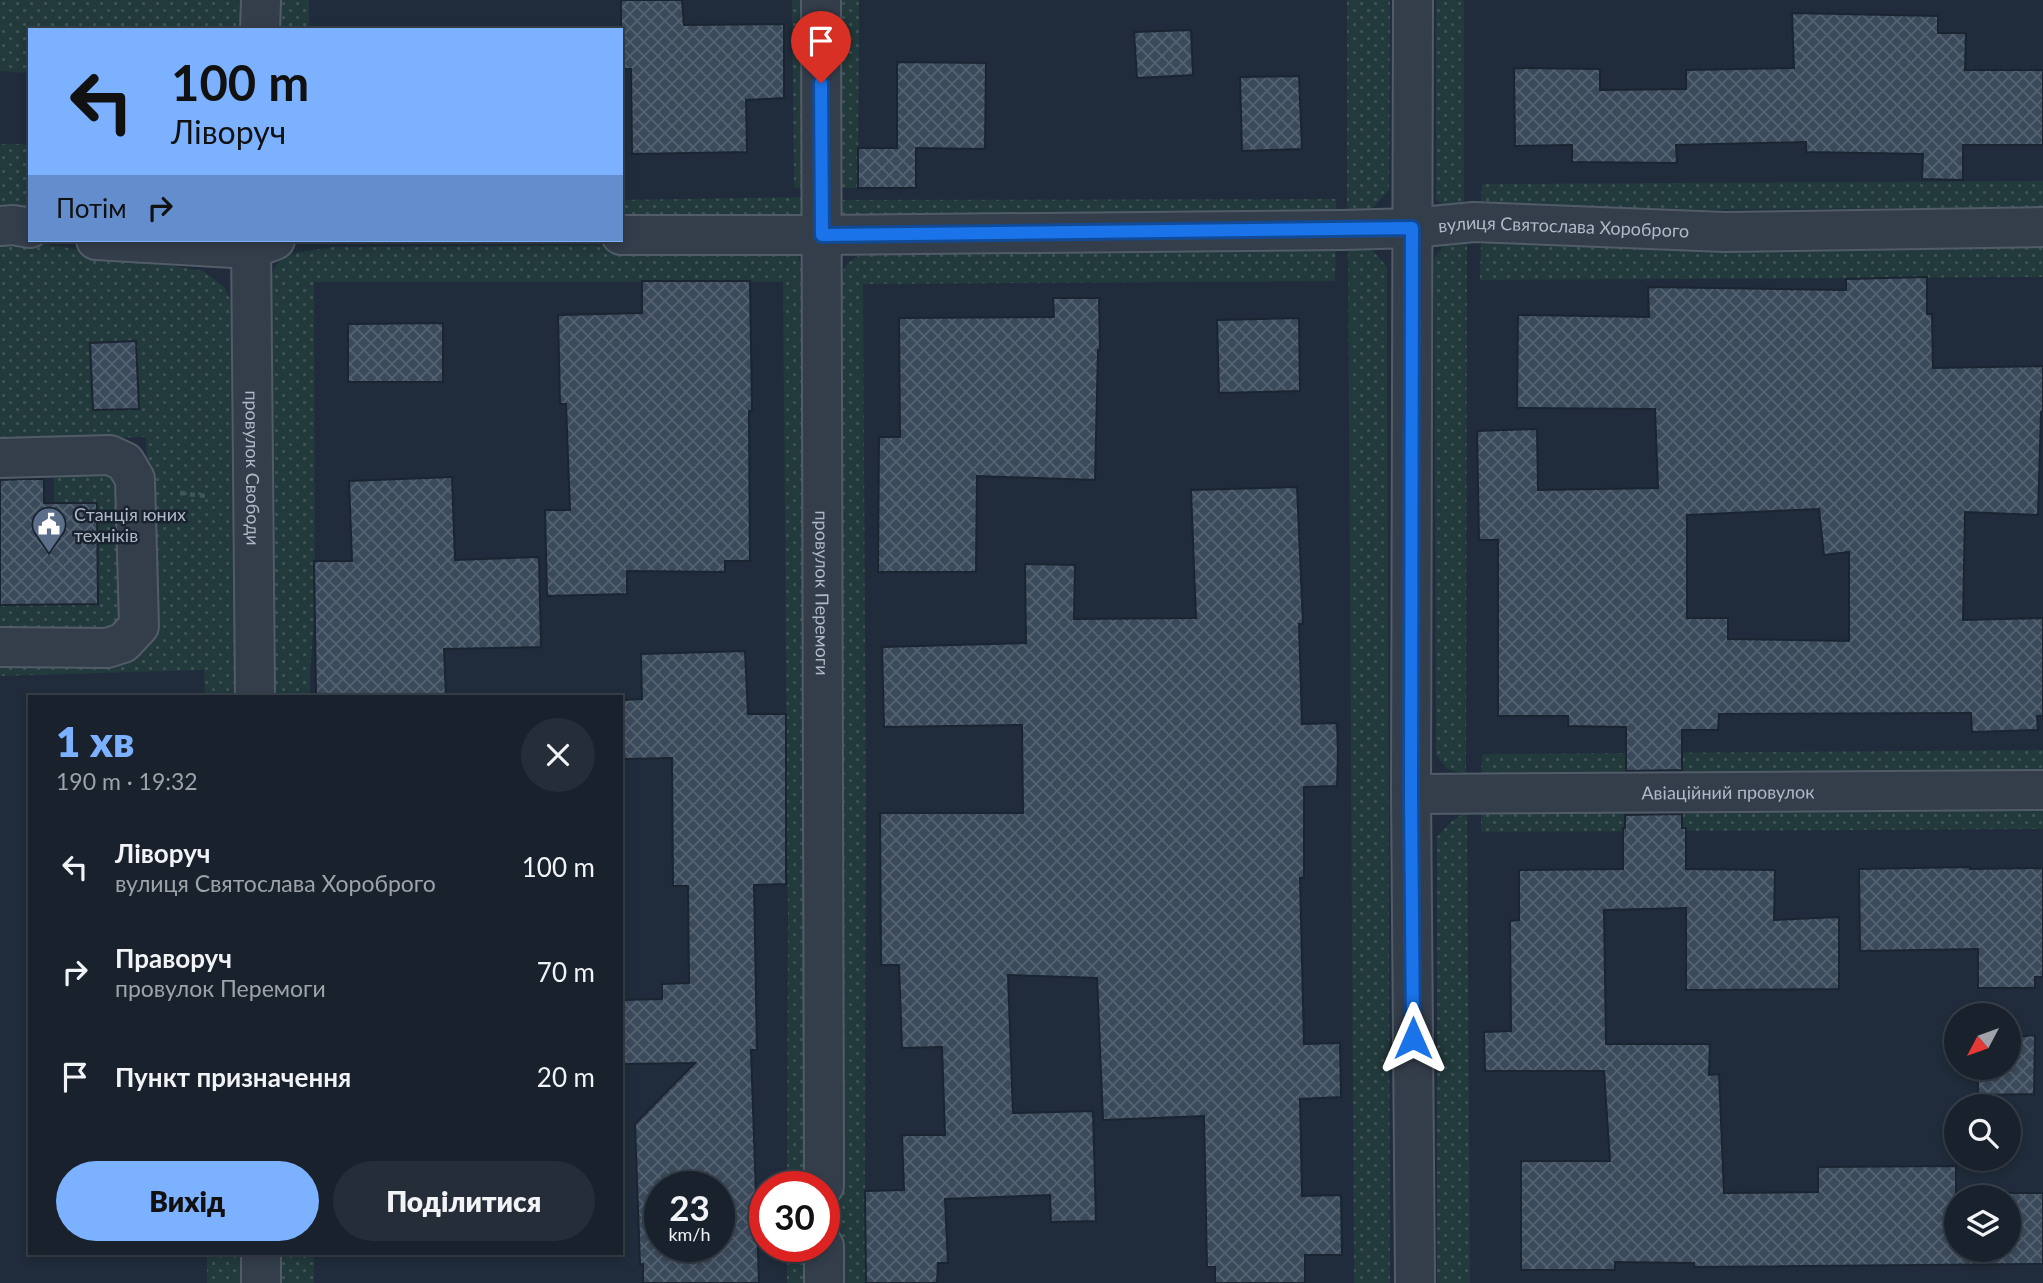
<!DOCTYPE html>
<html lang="uk">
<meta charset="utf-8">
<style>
:root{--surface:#18212c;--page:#252e38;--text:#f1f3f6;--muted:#9fa3a9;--line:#363e48;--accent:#7cb1ff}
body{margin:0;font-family:Lato,sans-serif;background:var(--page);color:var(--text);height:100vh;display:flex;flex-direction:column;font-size:26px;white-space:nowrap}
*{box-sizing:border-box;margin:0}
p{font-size:23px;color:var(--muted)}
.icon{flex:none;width:38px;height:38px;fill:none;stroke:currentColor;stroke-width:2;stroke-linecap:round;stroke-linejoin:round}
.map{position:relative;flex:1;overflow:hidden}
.drawer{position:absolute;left:28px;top:695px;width:595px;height:560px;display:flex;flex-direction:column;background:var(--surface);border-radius:0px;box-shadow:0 4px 10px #0003,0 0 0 2px var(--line)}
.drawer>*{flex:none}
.top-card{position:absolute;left:28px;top:28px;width:595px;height:214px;border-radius:0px;box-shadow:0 4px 10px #0003,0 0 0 2px var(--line);background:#7cb1ff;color:#111;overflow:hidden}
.needle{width:46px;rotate:229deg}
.buttons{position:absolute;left:1944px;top:1003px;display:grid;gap:14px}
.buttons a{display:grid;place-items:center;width:77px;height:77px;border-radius:50%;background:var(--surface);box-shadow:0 4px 10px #0003,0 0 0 2px var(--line);font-size:35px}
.speed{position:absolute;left:644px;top:1171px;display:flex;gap:14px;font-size:35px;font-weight:700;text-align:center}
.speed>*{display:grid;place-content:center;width:91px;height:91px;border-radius:50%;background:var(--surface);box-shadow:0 4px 10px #0003,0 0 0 2px var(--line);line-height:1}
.speed small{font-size:18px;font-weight:400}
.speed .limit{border:10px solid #d22;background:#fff;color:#111}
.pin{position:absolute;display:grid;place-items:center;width:60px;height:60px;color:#fff;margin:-72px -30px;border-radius:50% 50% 50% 0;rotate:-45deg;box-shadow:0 0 7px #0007}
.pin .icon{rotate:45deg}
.me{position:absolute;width:77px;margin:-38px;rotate:0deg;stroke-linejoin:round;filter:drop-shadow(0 0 5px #0008)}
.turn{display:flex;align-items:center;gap:24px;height:147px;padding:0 28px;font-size:32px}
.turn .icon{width:91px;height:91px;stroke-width:2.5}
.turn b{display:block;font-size:49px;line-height:60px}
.then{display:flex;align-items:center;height:66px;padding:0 28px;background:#0003;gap:14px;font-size:26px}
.round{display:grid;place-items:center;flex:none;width:74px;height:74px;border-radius:37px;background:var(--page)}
.summary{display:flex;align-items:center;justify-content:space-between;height:119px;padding:0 28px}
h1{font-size:42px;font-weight:800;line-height:52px;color:var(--accent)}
.button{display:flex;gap:14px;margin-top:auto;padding:14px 28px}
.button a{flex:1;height:80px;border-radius:42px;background:var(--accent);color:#111;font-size:28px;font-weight:800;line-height:80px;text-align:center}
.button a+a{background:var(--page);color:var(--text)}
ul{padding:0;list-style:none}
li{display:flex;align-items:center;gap:21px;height:105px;padding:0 28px}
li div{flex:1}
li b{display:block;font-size:26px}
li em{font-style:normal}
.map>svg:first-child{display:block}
</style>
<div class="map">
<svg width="2043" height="1283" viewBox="0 0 2043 1283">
<defs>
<pattern id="grass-dots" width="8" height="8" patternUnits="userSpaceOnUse" patternTransform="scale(1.75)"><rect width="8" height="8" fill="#223a3c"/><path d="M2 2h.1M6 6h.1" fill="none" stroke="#405457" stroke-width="1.8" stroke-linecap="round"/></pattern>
<pattern id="building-cross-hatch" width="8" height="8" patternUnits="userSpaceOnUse" patternTransform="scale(1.75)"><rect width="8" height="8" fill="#3b4a5b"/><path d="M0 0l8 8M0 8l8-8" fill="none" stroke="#556271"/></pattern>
</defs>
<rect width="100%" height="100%" fill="#202c3b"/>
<path fill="url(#grass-dots)" d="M0,0H246V30H30V73L0,71Z
M273,0H309V30H273Z
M792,0H808L809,187L794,188Z
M835,0H859L858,188H837Z
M1347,0H1390L1389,190L1370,211L1347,217Z
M1436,0H1464V208H1447L1436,200Z
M0,144H30V212L0,209Z
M2043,181V207L1480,212L1482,184Z
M810,197L805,210L795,218L621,219V200Z
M1336,199V219L842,222L837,200Z
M2043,239V277L1480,280L1481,243Z
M27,241L203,271L224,287L239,316L240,696H205L204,670L0,676V663L154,624L146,437L0,441V243Z
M1467,241L1466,774L1447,769L1436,755L1434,258L1445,244Z
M1336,242L1335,281L863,284L866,797L865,1191L867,1283H840L834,288L847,264L862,253Z
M1348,242L1372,250L1387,267L1390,1283H1354Z
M786,244L798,256L805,277L806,1186H787L788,917L783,282H314L315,608L310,670V696H273L268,300C270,289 270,271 279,262C289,251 318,250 333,247Z
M54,465L100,467L114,478L124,505L128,606L119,623L100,632H0V605L98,604L97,504L54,503Z
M2043,750V775L1481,779L1482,754Z
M2043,807V829L1481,832V810Z
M1467,811L1470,1283H1437V837L1452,821Z
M787,1246H806V1283H787Z
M207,1253H243V1283H207Z
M281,1253H314V1283H281Z"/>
<path fill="url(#building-cross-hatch)" stroke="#1b2532" stroke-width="2" fill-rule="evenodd" d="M621,0H682L684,25L784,24V98L746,100L747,152L632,154L631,69H621Z
M1792,13L1938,16V33H1966L1965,70H2043V145H1963V180L1922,179L1923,154L1806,152V142L1676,145L1677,163L1572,162V145L1515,146L1514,68L1600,69V90L1686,89V70L1794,68Z
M1191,30L1193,75L1137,78L1134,32Z
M897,62L986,63L985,149L916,148V188H858V148H897Z
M1299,76L1302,149L1242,151L1240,77Z
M1927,277V314H1932L1933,368L2043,366V411L2041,412L2038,515L1965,512L1963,620L2043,618V716H2037L2038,730L1972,732L1971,713L1719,714L1718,730H1682V770L1626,771V727L1568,726V716H1498V540H1479L1477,431L1537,429L1538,490L1658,488L1655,409L1517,408L1518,315L1649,317L1648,287L1846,290V279ZM1819,509L1824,555L1849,552V641L1728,639V618H1687V515Z
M642,281H750L752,411H749L750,561H725V572L627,571V594L547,596L545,510H570L566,404H560L558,315L642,313Z
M1053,298H1099L1100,350H1098L1095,480L977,476L976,572H878L879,437H900L899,318L1054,317Z
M1299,318L1300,391L1219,393L1217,320Z
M443,323V382H348V324Z
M136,341L139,409L93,410L90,343Z
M452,477L455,560L539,557L541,647L444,649L446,696H316L314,561H352L349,481Z
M24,479H44V503H97L98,604L0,605V480Z
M1297,487L1303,624H1299L1302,724L1337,723L1338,753L1337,786L1304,787V878H1300L1304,1044L1340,1043L1341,1097L1300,1099L1302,1196L1341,1195L1342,1255H1305V1283H1215V1267H1207L1204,1116L1103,1120L1097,978L1008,975L1013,1113L1093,1111L1096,1221L1051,1222L1050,1195L945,1199L948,1263H938L937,1283H866L865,1191L904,1190L902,1135H945L942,1047L902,1048L899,965H881L880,813H1023L1022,725L884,727L882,647L1026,643L1025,564L1075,565L1074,619L1196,618L1191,490Z
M745,651L748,714H786V884L754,885L757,1050H751L759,1283H643V1264L640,1265L635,1124L695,1063L621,1064V1000L662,999V984L689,983L688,886H673L672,758L621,759V700L642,699L641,654ZM660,1186H719V1246H660Z
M1682,814V828H1686V869L1775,870L1774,920L1839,917V989L1686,990V908L1604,910L1606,1044H1710L1709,1075L1719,1074L1724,1193L1818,1192V1167L1956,1166V1193H2043V1264L1694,1267V1263L1615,1262V1270H1521V1161H1610L1604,1071H1485L1484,1032L1511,1031L1510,921L1519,920V870L1623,869V828H1625V815ZM1956,1197H2009V1250H1956Z
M1970,867V869L2043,868V977H2035V988H1978V949L1860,951L1859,869Z
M2035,1035L2034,1094L1978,1095V1068H2009V1038Z"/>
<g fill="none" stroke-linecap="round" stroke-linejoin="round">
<g stroke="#525c69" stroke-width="42">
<g id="minor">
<path id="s1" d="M821,0L824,1186"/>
<path d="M1413,0L1411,794L1415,1283"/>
<path d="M260,30L261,0"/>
<path d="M0,226L13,225L30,228"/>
<path id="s2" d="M621,235H822L1343,230L1412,228L1474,222L1725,232L2043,227"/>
<path d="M96,240L250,249L275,240"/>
<path id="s3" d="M251,240L255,696"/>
<path d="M0,458L110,455L125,462L135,479L139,626L123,643L107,648L0,647"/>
<path id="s4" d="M1411,794L2043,790"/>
<path d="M824,1246V1283"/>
<path d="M261,1253V1283"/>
</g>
</g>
<path stroke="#40575a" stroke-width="4.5" stroke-dasharray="5 5" stroke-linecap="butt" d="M180,493L206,496"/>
<use href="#minor" stroke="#343e4b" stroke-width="38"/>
</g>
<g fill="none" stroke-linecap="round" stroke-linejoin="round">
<g stroke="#114b97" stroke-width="18">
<path id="route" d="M821,83L822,235L1412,228L1411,794L1413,1038"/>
</g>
<use href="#route" stroke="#1a73e8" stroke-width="12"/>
</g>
<defs>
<g id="civic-pin" transform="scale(1.75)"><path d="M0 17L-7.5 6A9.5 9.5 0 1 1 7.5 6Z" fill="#5c6f8a" stroke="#192330"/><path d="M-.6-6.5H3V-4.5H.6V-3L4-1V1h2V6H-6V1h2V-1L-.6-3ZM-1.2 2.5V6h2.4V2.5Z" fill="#fff"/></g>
</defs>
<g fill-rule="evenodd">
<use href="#civic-pin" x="49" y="524"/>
</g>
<g text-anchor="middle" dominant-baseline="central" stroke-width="5" stroke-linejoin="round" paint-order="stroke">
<g font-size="18" fill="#afb9c8" stroke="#192330">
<text stroke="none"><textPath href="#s2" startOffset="943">вулиця Святослава Хороброго</textPath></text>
<text stroke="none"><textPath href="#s3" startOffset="228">провулок Свободи</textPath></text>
<text stroke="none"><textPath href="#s1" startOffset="593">провулок Перемоги</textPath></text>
<text stroke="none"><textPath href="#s4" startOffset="317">Авіаційний провулок</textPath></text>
</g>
<g font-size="18" fill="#afb9c8" stroke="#192330" text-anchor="start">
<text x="74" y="514">Станція юних<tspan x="74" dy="21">техніків</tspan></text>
</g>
</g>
</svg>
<div class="buttons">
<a><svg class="needle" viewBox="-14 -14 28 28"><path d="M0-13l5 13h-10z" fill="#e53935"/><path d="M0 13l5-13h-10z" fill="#9fa3a9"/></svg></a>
<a><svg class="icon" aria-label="search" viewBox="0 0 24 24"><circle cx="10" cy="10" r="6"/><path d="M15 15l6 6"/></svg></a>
<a><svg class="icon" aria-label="layers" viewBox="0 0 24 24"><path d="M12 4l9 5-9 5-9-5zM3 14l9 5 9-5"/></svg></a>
</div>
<div class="speed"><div>23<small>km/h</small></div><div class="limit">30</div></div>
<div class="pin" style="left:821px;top:83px;background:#d93025"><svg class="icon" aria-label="arrive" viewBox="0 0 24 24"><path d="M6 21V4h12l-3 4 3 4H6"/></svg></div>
<svg class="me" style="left:1413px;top:1038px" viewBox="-20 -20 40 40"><path d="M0-17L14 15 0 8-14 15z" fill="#1a73e8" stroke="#fff" stroke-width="4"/></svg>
<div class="top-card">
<div class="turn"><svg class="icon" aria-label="left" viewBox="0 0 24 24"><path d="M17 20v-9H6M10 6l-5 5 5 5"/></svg><div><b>100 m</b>Ліворуч</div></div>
<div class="then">Потім<svg class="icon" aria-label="right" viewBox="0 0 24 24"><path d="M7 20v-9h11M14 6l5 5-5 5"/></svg></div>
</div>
<section class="drawer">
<div class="summary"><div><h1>1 хв</h1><p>190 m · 19:32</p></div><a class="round"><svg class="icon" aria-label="close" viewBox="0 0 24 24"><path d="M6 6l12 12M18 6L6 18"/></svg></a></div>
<ul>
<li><svg class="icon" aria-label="left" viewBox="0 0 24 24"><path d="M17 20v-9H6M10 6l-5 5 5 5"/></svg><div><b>Ліворуч</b><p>вулиця Святослава Хороброго</p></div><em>100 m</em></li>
<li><svg class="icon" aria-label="right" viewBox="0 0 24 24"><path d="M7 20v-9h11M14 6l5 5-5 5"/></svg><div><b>Праворуч</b><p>провулок Перемоги</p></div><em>70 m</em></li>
<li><svg class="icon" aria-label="arrive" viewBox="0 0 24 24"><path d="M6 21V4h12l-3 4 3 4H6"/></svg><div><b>Пункт призначення</b></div><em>20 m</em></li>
</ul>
<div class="button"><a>Вихід</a><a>Поділитися</a></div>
</section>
</div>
